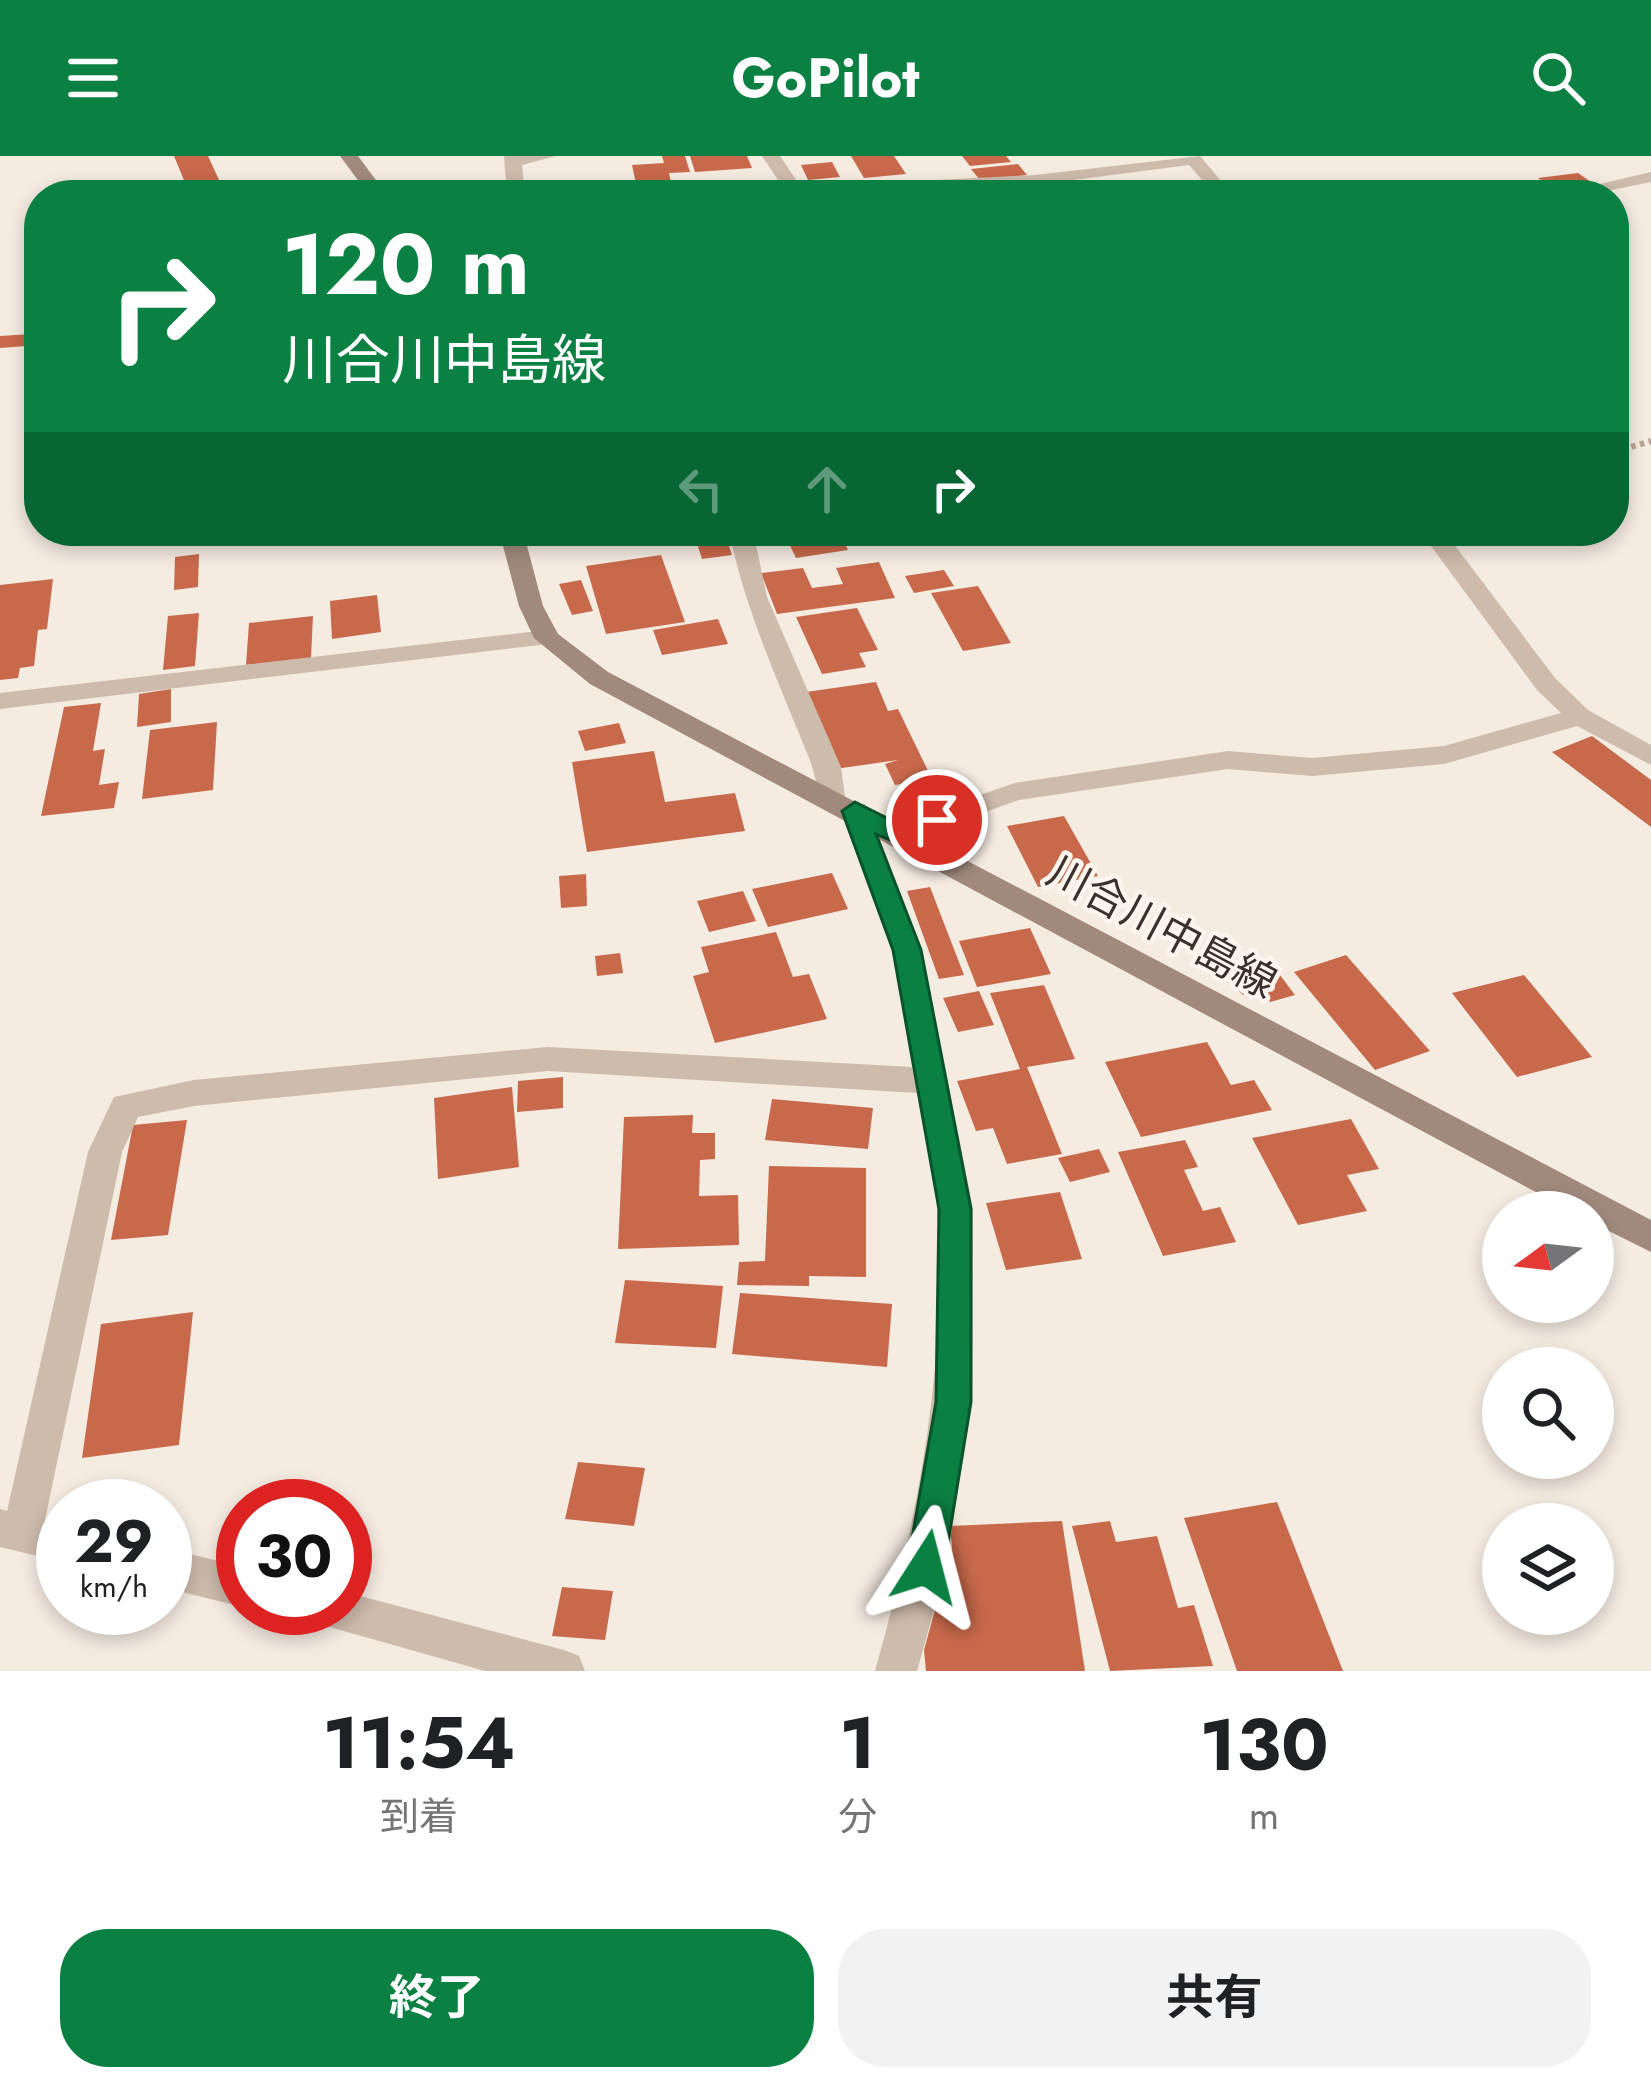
<!DOCTYPE html>
<html lang="ja">
<meta charset="utf-8">
<style>
:root{--surface:#fff;--page:#f2f2f2;--text:#202124;--muted:#757577;--accent:#0b8043}
body{margin:0;font-family:Jost,"Noto Sans JP",sans-serif;background:var(--page);color:var(--text);height:100vh;display:flex;flex-direction:column;font-size:45px;white-space:nowrap}
*{box-sizing:border-box;margin:0}
p{font-size:39px;color:var(--muted)}
.icon{flex:none;width:66px;height:66px;fill:none;stroke:currentColor;stroke-width:2;stroke-linecap:round;stroke-linejoin:round}
.map{position:relative;height:1515px;overflow:hidden}
.drawer{display:flex;flex-direction:column;background:var(--surface);flex:1}
.drawer>*{flex:none}
.hud{position:absolute;left:24px;top:24px;width:1605px;height:366px;border-radius:48px;box-shadow:0 6px 18px #0003;background:#0b8043;color:#fff;overflow:hidden}
.needle{width:78px;rotate:255deg}
.buttons{position:absolute;left:1482px;top:1035px;display:grid;gap:24px}
.buttons a{display:grid;place-items:center;width:132px;height:132px;border-radius:50%;background:var(--surface);box-shadow:0 6px 18px #0003;font-size:60px}
.speed{position:absolute;left:36px;top:1323px;display:flex;gap:24px;font-size:60px;font-weight:700;text-align:center}
.speed>*{display:grid;place-content:center;width:156px;height:156px;border-radius:50%;background:var(--surface);box-shadow:0 6px 18px #0003;line-height:1}
.speed small{font-size:30px;font-weight:400}
.speed .limit{border:18px solid #d22;background:#fff;color:#111}
.pin{position:absolute;display:grid;place-items:center;width:102px;height:102px;color:#fff;margin:-51px;border:6px solid #fff;border-radius:50%;box-shadow:0 3px 12px #0007}
.me{position:absolute;width:132px;margin:-66px;rotate:9deg;stroke-linejoin:round;filter:drop-shadow(0 0 9px #0008)}
.turn{display:flex;align-items:center;gap:42px;height:252px;padding:0 60px;font-size:54px}
.turn .icon{width:156px;height:156px;stroke-width:2.5}
.turn b{display:block;font-size:84px;line-height:102px}
.lanes{display:flex;align-items:center;height:114px;padding:0 60px;background:#0003;justify-content:center;gap:60px;direction:ltr}
.lanes .off{opacity:.35}
.eta{display:flex;justify-content:space-evenly;align-items:center;height:204px;text-align:center}
.eta b{font-size:72px;font-weight:700;line-height:84px}
.button{display:flex;gap:24px;margin-top:auto;padding:24px 60px}
.button a{flex:1;height:138px;border-radius:48px;background:var(--accent);color:#fff;font-size:48px;font-weight:700;line-height:138px;text-align:center}
.button a+a{background:var(--page);color:var(--text)}
header{display:flex;justify-content:space-between;align-items:center;height:156px;padding:0 60px;background:var(--accent);color:#fff;font-size:54px;font-weight:700}
.map>svg:first-child{display:block}
</style>
<header><svg class="icon" aria-label="menu" viewBox="0 0 24 24"><path d="M4 6h16M4 12h16M4 18h16"/></svg>GoPilot<svg class="icon" aria-label="search" viewBox="0 0 24 24"><circle cx="10" cy="10" r="6"/><path d="M15 15l6 6"/></svg></header>
<div class="map">
<svg width="1651" height="1515" viewBox="0 0 1651 1515">
<rect width="100%" height="100%" fill="#f4ebe1"/>
<path fill="#c8694b" d="M174,0H208L226,39H190Z
M662,0H685L690,16L669,17L671,26L636,28L632,9L664,7Z
M690,0H747L752,12L695,16Z
M851,0H894L906,18L864,22Z
M962,0H1006L1011,6L970,10Z
M832,6L840,21L808,24L801,9Z
M1018,8L1027,19L980,24L971,13Z
M1578,17L1594,28L1553,33L1538,22Z
M670,28L672,39H609L608,32Z
M34,169H39V189L0,192V180L31,178Z
M693,375H724L732,399L702,403Z
M783,375H839L848,394L796,402Z
M199,398L198,431L174,434L175,401Z
M661,399L685,466L606,478L586,410Z
M879,406L895,442L777,458L761,417L803,412L812,432L843,428L836,412Z
M944,414L954,430L914,437L905,420Z
M53,423L47,473L38,474L34,510L20,512L18,522L0,524V429Z
M581,424L593,455L572,459L559,428Z
M978,430L1011,487L963,495L931,437Z
M377,439L381,476L332,483L330,445Z
M857,452L878,494L859,497L866,511L822,518L796,461Z
M199,457L195,510L163,514L168,460Z
M313,460L311,502L246,509L249,467Z
M718,463L728,488L662,499L653,474Z
M876,526L888,555L898,553L932,623L895,629L885,608L898,604L835,613L806,536Z
M171,533V566L137,571L139,538Z
M101,547L93,595L105,593L99,629L119,626L114,652L41,660L64,551Z
M217,566L213,634L142,643L150,574Z
M619,567L626,587L585,595L578,575Z
M1592,580L1651,624V671L1552,596Z
M654,595L665,646L735,637L745,675L587,696L572,606Z
M1064,660L1098,720L1038,731L1007,670Z
M832,717L848,753L768,771L752,733Z
M586,718L587,750L561,752L559,720Z
M930,731L964,819L939,823L907,735Z
M743,735L756,765L709,776L697,745Z
M1030,772L1051,818L977,831L959,785Z
M776,776L793,821L809,818L827,863L715,887L693,820L709,816L701,791Z
M620,797L623,817L597,820L595,800Z
M1346,799L1430,895L1375,914L1294,816Z
M1231,814L1257,835L1247,842L1220,820Z
M1280,819L1295,839L1270,846L1255,826Z
M1524,819L1592,901L1517,921L1452,837Z
M1044,829L1075,903L1027,911L1062,998L1007,1008L993,972L976,975L957,925L1020,913L990,837Z
M979,835L994,869L958,876L943,842Z
M1207,886L1231,929L1254,924L1272,954L1141,981L1105,906Z
M563,921V952L517,956L518,925Z
M512,931L519,1011L438,1023L434,942Z
M772,943L873,952L868,993L765,984Z
M693,959L692,977H715V1003L700,1004L699,1040L738,1039L739,1089L618,1093L624,961Z
M1351,963L1379,1013L1347,1019L1367,1055L1298,1069L1252,982Z
M187,964L168,1079L111,1084L133,969Z
M1185,984L1198,1011L1184,1014L1203,1055L1220,1051L1236,1086L1163,1100L1118,996Z
M1099,993L1110,1016L1070,1026L1058,1002Z
M769,1010L866,1012V1121L809,1120V1130L737,1129L739,1106L765,1105Z
M1060,1036L1082,1103L1006,1114L986,1047Z
M625,1124L723,1130L716,1192L615,1187Z
M740,1137L892,1148L887,1211L732,1198Z
M193,1156L179,1289L82,1302L101,1168Z
M578,1306L645,1312L634,1370L565,1363Z
M1277,1346L1343,1515H1237L1184,1362Z
M1062,1365L1085,1515H926L924,1494L940,1435L956,1434L950,1370Z
M1110,1365L1116,1386L1157,1380L1178,1452L1194,1449L1213,1510L1110,1515L1072,1370Z
M562,1431L613,1435L605,1484L552,1480Z"/>
<g fill="none" stroke-linecap="round" stroke-linejoin="round">
<path stroke="#b9a596" stroke-width="6" stroke-dasharray="4.5 4.5" stroke-linecap="butt" d="M1614,296L1651,285"/>
<path fill="#cdbbac" fill-rule="evenodd" d="M504,0H556L522,9L525,39H507Z
M762,0H780L801,31L1035,19L1200,0L1233,39H1215L1189,9L1035,29L788,39Z
M1651,16V26L1588,39H1553Z
M729,375H753L767,441L841,611L846,648H865L869,655L922,794L973,1053L972,1246L946,1411L917,1515H875C917,1366 948,1210 937,1054C935,1015 924,975 917,937L548,915L194,950L138,961L122,996L45,1364L63,1368V1406L0,1391V1353L7,1355L88,996L114,941L194,924L548,891L912,911L892,794L841,655L844,651L825,650C816,634 815,614 807,597C777,523 745,453 729,375Z
M1420,375H1444L1555,522L1588,554L1651,589V609L1577,570L1444,608L1312,620L1228,613L1019,644L897,688L883,678L887,671L1015,627L1228,595L1312,602L1444,590L1561,557L1537,534Z
M547,474L556,477L560,482L556,487L0,553V537Z
M165,1392L243,1411V1451L165,1432Z
M345,1436L564,1494L579,1500L585,1515H485L312,1466L306,1452H345Z"/>
<path fill="#a18a7d" fill-rule="evenodd" d="M340,0H358L387,39H369Z
M499,375H523L543,450L558,478L608,516L1651,1064V1096L1593,1067V1056H1573L590,528L534,482L519,450Z"/>
</g>
<path fill="#0b8043" stroke="#07532c" stroke-width="3" d="M855,646L899,668L937,656L950,664L946,670L897,687L876,678L921,794L971,1053V1246L944,1411L939,1424L926,1429L912,1424L907,1411L936,1246L939,1053L893,794L842,655Z"/>
<g text-anchor="middle" dominant-baseline="central" stroke-width="9" stroke-linejoin="round" paint-order="stroke">
<g font-size="42" fill="#3b302b" stroke="#fbf5ee">
<text transform="translate(1162 771) rotate(28)">川合川中島線</text>
</g>
</g>
</svg>
<div class="buttons">
<a><svg class="needle" viewBox="-14 -14 28 28"><path d="M0-13l5 13h-10z" fill="#e53935"/><path d="M0 13l5-13h-10z" fill="#757577"/></svg></a>
<a><svg class="icon" aria-label="search" viewBox="0 0 24 24"><circle cx="10" cy="10" r="6"/><path d="M15 15l6 6"/></svg></a>
<a><svg class="icon" aria-label="layers" viewBox="0 0 24 24"><path d="M12 4l9 5-9 5-9-5zM3 14l9 5 9-5"/></svg></a>
</div>
<div class="speed"><div>29<small>km/h</small></div><div class="limit">30</div></div>
<div class="pin" style="left:937px;top:664px;background:#d93025"><svg class="icon" aria-label="arrive" viewBox="0 0 24 24"><path d="M6 21V4h12l-3 4 3 4H6"/></svg></div>
<svg class="me" style="left:926px;top:1411px" viewBox="-20 -20 40 40"><path d="M0-17L14 15 0 8-14 15z" fill="#0b8043" stroke="#fff" stroke-width="4"/></svg>
<div class="hud">
<div class="turn"><svg class="icon" aria-label="right" viewBox="0 0 24 24"><path d="M7 20v-9h11M14 6l5 5-5 5"/></svg><div><b>120 m</b>川合川中島線</div></div>
<div class="lanes"><svg class="icon off" aria-label="left" viewBox="0 0 24 24"><path d="M17 20v-9H6M10 6l-5 5 5 5"/></svg><svg class="icon off" aria-label="ahead" viewBox="0 0 24 24"><path d="M12 20V5M6 11l6-6 6 6"/></svg><svg class="icon" aria-label="right" viewBox="0 0 24 24"><path d="M7 20v-9h11M14 6l5 5-5 5"/></svg></div>
</div>
</div>
<section class="drawer">
<div class="eta">
<div><b>11:54</b><p>到着</p></div>
<div><b>1</b><p>分</p></div>
<div><b>130</b><p>m</p></div>
</div>
<div class="button"><a>終了</a><a>共有</a></div>
</section>
